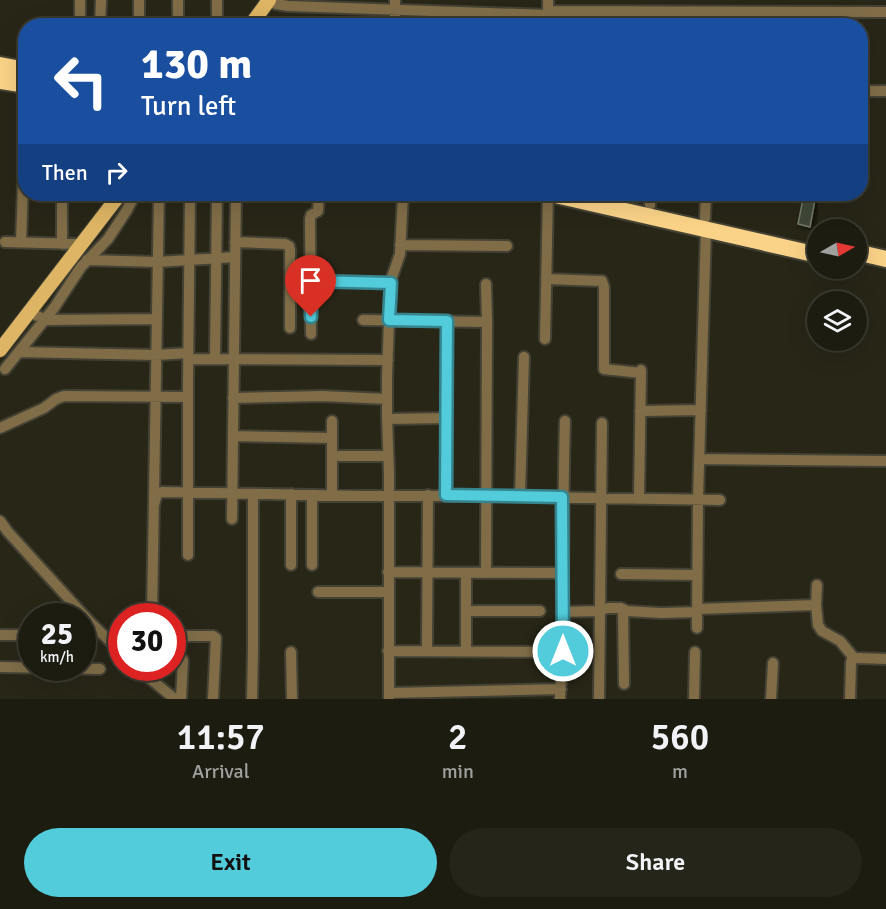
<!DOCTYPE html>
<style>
:root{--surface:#1d1c11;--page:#25251a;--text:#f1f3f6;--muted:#a0a19f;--line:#3b3a31;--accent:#52cbda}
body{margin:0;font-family:Signika,sans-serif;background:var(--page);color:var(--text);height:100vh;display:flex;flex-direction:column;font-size:22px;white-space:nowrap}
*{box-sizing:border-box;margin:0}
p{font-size:20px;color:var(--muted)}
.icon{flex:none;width:33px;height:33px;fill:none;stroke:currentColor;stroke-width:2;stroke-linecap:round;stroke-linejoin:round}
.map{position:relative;height:699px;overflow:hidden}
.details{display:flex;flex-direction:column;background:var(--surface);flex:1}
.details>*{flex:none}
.guide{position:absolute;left:18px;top:18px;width:850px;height:183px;border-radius:24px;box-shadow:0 6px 24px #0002,0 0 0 2px var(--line);background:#1a4fa0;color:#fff;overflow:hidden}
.needle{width:39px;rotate:81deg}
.controls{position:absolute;left:807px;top:219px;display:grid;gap:12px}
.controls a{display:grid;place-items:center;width:60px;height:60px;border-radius:50%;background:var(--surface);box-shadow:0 6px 24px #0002,0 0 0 2px var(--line);font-size:30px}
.speed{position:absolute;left:18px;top:603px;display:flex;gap:12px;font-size:30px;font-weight:700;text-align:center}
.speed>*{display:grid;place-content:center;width:78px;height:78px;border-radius:50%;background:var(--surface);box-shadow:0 6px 24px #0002,0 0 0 2px var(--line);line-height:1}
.speed small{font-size:15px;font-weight:400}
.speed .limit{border:9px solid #d22;background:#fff;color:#111}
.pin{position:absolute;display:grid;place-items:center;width:51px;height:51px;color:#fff;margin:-62px -26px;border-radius:50% 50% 50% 0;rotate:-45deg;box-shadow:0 0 6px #0007}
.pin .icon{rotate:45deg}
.me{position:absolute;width:66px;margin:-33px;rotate:0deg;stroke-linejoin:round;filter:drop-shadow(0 0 4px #0008)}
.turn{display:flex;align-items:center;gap:21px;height:126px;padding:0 24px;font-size:27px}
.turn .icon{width:78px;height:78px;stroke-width:2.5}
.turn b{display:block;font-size:42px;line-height:51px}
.then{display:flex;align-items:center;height:57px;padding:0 24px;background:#0003;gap:12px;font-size:22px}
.eta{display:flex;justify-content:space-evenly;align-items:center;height:102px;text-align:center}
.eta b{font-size:36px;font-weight:600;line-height:42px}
.cta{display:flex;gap:12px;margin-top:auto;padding:12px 24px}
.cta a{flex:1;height:69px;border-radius:36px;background:var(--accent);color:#111;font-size:24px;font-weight:600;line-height:69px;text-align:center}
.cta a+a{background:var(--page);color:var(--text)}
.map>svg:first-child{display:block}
</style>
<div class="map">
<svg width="886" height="699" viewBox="0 0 886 699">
<defs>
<filter id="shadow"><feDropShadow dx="3" dy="2" stdDeviation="3" flood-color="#0009"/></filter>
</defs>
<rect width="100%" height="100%" fill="#272617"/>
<path fill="#404637" stroke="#737a69" stroke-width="1.5" filter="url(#shadow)" d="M804,194H816L810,227L798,224Z"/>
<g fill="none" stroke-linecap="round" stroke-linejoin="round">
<g stroke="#434234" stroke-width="14">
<path id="minor" d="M80,0V26
M139,0V26
M268,1L276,4L288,6L548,15
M548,11L886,12
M100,26L101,0
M178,26V0
M217,26V0
M395,26V0
M548,26V0
M861,91H886
M650,194V205
M705,218L706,194
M5,242L81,244
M21,242L23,185
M235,242L285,244L289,246L290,250V328
M62,244V194
M400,245L507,246
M87,260L158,262L235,257
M546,279L602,281L604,287V369L641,373
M311,281L391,283
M29,312L46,320L157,319
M363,320L487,322
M311,334L310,219L311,215L318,211L319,194
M545,339L548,194
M19,352L156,355L188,353
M215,358L217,194
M188,359L388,360
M5,369L54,308L81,267L108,239L127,210L135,194
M233,398L322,396L387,399
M640,411L701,410
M387,419L447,418
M332,421V495
M0,428L44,408L56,399L64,396L188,397
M233,436L332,438
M332,456H388
M699,459L886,461
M312,495V565
M446,495L447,321
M520,496L524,357
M639,499L641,370
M154,505L157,494L162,492L363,496H486L720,500
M232,519L236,194
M0,521L8,532L89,621L122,653
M188,555V383L190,194
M291,565V494
M388,572L562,573
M486,573L487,322L486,284
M621,574L697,575
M817,585L816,605L818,625L822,631L840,641L854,658
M318,592H388
M623,609L624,684
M697,609L816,605
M466,611H540
M563,612L596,611L608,608H621L627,611L661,613L697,612
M152,616L159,194
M697,628L698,499L706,229
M0,635H32
M172,636H213L216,638L213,699
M388,651L563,652
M427,651L428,495
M466,651V573
M291,652L292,699
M0,667L100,669
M137,668L175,699
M389,693L561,689
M181,699L183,660
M252,699L253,649V494
M389,699V474L387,416V377L390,292L392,277L400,254L403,194
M560,699C565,606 562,513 565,421
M599,699L602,423
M694,699L695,652
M771,699L773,663
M850,699L851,663L852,659L857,658L886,659"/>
</g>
<g stroke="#434234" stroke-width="16">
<path id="major" d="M250,26L269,0
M0,350L120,194"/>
</g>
<g stroke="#434234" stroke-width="20">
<path id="highway" d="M0,65L26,70
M0,81L26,85
M551,194L818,255
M856,252L886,259"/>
</g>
<use href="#minor" stroke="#806d48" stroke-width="10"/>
<use href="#major" stroke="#ddb564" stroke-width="14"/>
<use href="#highway" stroke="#fad388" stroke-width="16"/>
</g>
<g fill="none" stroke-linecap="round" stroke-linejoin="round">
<g stroke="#35848e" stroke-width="15">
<path id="route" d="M311,317V281L391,283L389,320L447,321L446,495L562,497L563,651"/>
</g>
<use href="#route" stroke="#52cbda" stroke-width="10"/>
</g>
</svg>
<div class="controls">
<a><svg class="needle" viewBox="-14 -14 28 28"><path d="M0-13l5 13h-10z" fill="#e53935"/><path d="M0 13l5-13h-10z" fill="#a0a19f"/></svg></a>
<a><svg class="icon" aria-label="layers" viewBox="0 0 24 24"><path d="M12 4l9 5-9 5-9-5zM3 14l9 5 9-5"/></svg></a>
</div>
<div class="speed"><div>25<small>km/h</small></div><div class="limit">30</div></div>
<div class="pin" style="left:311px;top:317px;background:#d93025"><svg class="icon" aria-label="arrive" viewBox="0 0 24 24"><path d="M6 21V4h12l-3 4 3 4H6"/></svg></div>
<svg class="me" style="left:563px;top:651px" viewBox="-20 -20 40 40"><circle r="17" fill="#52cbda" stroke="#fff" stroke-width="3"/><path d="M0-11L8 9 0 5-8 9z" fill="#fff"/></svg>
<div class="guide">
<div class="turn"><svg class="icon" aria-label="left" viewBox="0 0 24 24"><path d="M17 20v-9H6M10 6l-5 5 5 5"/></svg><div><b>130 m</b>Turn left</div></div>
<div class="then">Then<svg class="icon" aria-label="right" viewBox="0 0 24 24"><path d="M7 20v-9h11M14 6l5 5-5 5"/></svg></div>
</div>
</div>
<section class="details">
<div class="eta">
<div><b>11:57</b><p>Arrival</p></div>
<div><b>2</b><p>min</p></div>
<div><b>560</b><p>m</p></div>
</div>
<div class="cta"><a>Exit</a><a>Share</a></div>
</section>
